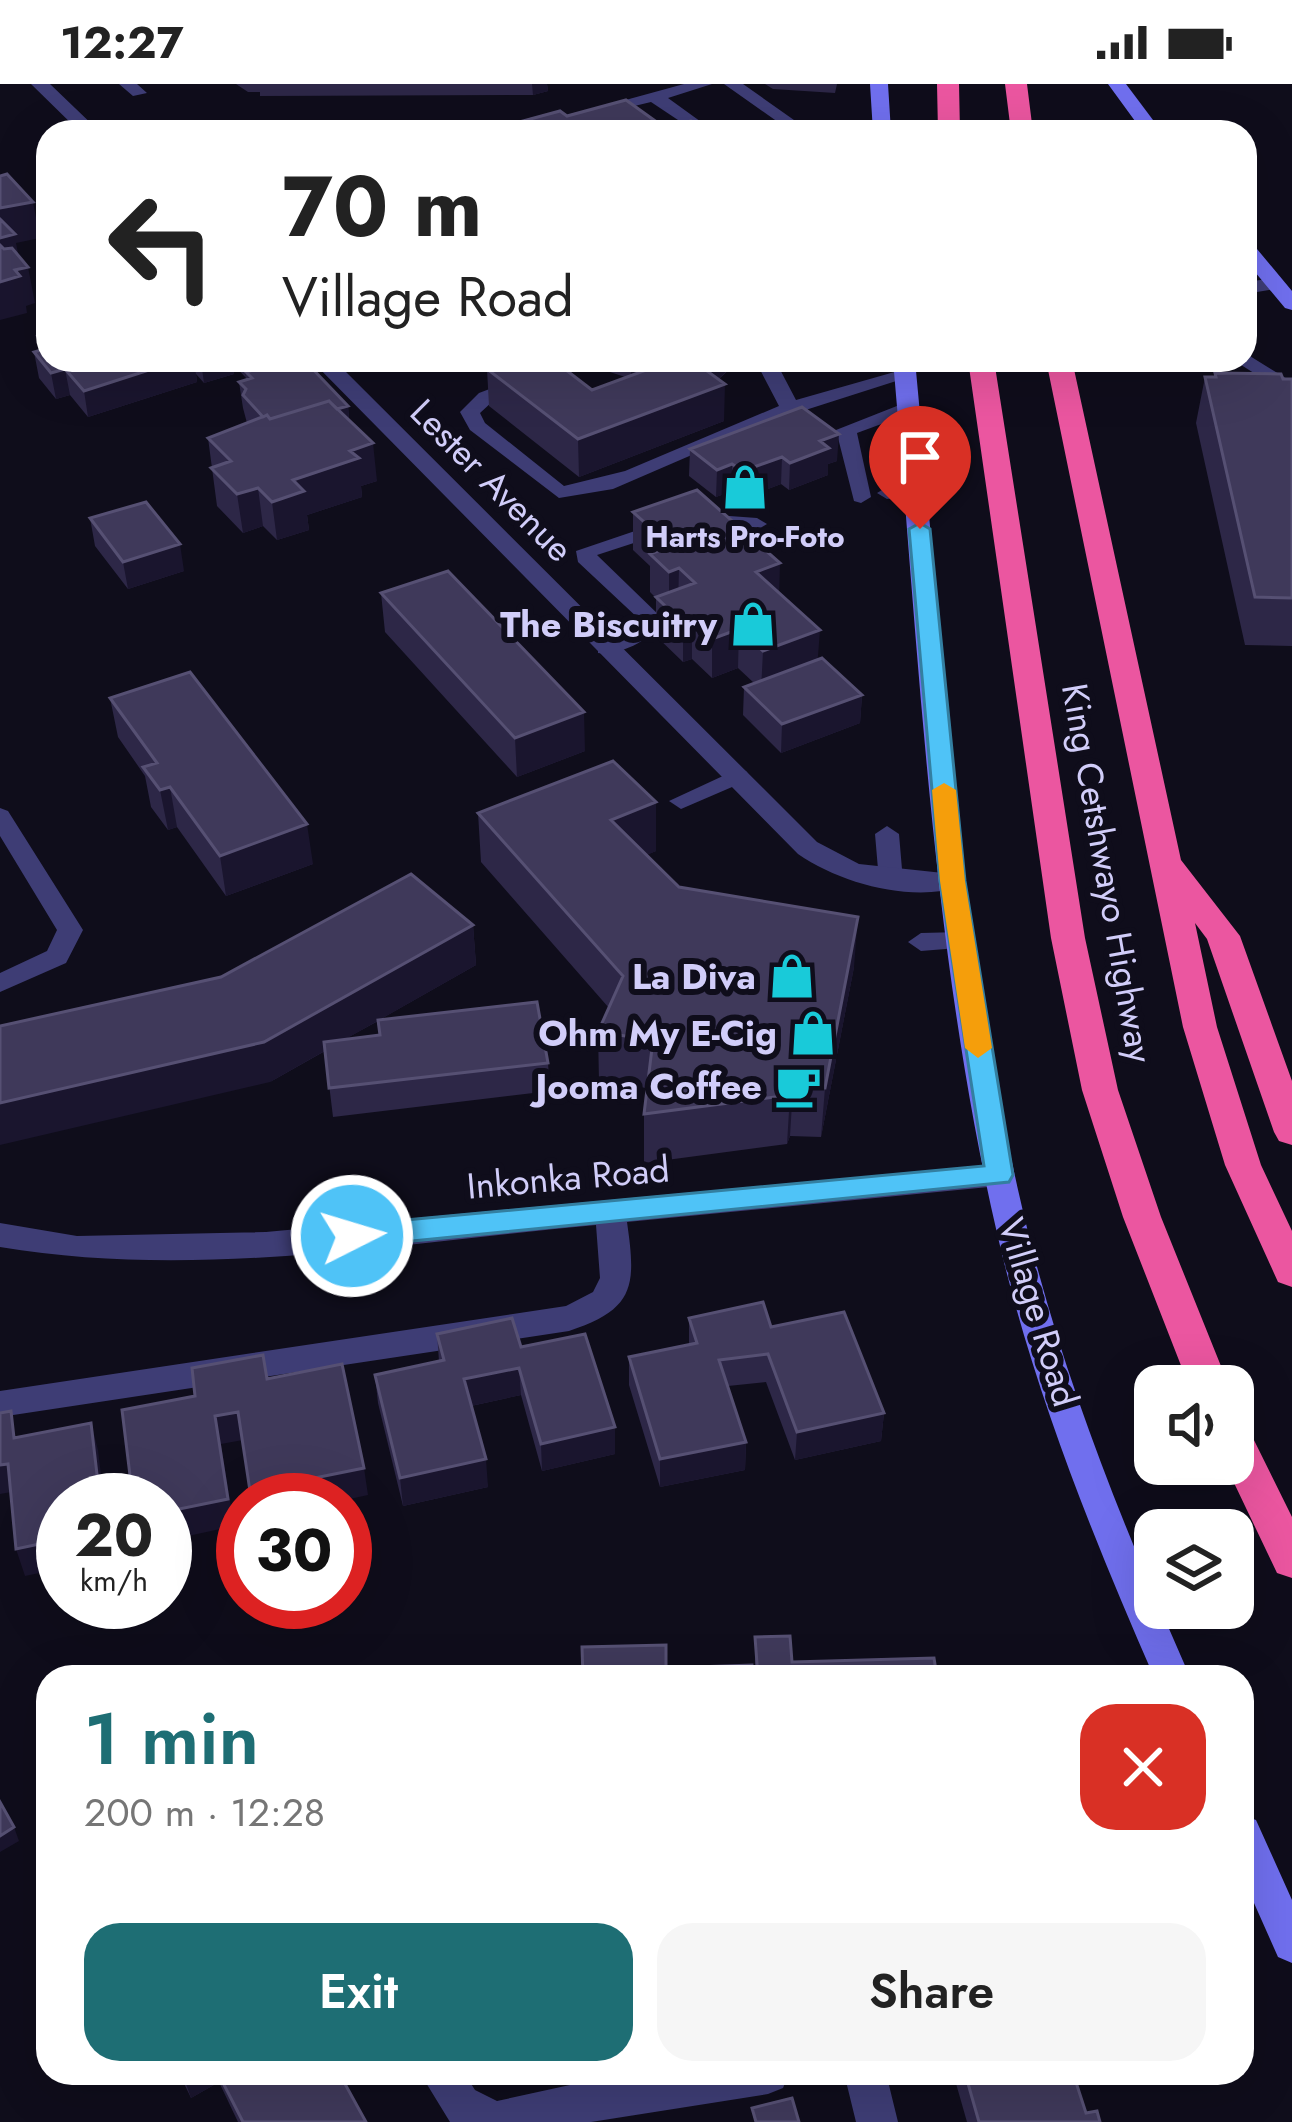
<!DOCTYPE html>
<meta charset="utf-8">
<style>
:root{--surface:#fff;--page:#f6f6f6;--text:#222;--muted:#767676;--accent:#1e6e74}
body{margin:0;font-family:Jost,sans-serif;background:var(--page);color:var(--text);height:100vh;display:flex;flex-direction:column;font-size:45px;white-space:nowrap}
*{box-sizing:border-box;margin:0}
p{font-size:39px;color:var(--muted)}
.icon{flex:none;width:66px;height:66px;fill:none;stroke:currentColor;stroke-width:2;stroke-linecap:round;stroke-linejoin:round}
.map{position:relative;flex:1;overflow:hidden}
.side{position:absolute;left:36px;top:1581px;width:1218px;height:420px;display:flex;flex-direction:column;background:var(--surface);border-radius:36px;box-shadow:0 12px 48px #0002}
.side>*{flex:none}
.hud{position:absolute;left:36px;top:36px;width:1221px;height:252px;border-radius:36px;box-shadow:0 12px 48px #0002;background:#fff;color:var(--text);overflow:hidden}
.buttons{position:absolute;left:1134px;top:1281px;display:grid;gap:24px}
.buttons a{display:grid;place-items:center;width:120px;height:120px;border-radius:24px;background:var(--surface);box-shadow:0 12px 48px #0002;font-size:60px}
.speed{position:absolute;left:36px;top:1389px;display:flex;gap:24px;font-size:60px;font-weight:700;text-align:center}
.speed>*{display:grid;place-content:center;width:156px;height:156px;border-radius:50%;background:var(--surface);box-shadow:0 12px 48px #0002;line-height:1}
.speed small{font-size:30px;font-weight:400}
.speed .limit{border:18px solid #d22;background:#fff;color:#111}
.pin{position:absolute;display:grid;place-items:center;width:102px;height:102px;color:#fff;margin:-123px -51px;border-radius:50% 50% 50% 0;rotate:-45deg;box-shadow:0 0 12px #0007}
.pin .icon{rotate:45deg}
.me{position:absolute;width:132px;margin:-66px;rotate:85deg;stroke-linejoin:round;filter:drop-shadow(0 0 9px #0008)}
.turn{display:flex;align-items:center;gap:42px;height:252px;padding:0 48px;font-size:54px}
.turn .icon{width:156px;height:156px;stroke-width:2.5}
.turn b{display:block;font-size:84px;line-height:102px}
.round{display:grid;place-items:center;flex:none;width:126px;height:126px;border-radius:36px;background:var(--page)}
.headline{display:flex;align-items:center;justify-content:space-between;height:204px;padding:0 48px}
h1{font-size:72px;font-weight:600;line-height:90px;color:var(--accent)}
.button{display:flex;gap:24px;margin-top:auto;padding:24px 48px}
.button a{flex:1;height:138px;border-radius:36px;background:var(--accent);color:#fff;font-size:48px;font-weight:600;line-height:138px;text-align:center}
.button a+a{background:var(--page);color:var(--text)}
.status{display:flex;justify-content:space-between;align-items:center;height:84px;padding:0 60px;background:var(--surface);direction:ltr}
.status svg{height:33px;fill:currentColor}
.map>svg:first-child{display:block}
</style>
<div class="status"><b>12:27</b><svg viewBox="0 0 49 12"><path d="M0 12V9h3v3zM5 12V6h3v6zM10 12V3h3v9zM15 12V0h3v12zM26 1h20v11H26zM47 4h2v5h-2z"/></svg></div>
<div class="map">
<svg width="1292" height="2038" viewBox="0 0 1292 2038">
<rect width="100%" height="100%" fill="#0f0d1b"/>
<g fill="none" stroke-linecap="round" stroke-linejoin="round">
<path fill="#3e3d75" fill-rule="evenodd" d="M119,0H137L147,9L133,12Z
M684,0H712L668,14L715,48H696L651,18L597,31L589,26Z
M724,0H743L811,48H792Z
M1275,194L1281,196V204L1245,210V198Z
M1245,269L1292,298V313L1238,279L1236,276H1245Z
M566,276H594L493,317L480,329L485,339L564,402L625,387L779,322L755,276H775L796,316L905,285L915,291L768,338L613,405L559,414L470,346L460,328L479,309Z
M907,318L914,320V328L857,349L871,413L861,419L854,417L836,346Z
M915,401L925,407L922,411L887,415L877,409L887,403Z
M688,429L757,434L767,440L757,446L689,441L597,471L663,535C652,556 622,571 598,569V559L637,542L640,536L578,478L576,467Z
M738,685L746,687L750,692L746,697L681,725L669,717Z
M0,724L8,727L83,846L66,879L0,908V889L47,867L57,846L0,752Z
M887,742L899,750L903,797L891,805L879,797L875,750Z
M961,848L970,851L974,857L970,863L921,867L908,858L921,849Z"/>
<path fill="#3e3d75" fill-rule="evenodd" d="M31,0H50L100,48H80Z
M311,276H334L817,758L859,780L962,791L966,797L962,803C909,818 842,800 798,770Z
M999,1080L1010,1083L1014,1091L1010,1099L999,1102L627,1138C636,1201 636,1225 569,1247L0,1333V1307L566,1222L593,1208L600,1194L596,1141C400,1159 195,1196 0,1163V1139L77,1152L266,1148Z
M420,1989H464L475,2006L497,2017L625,1989H789L783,2004L768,2010L591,2038H450Z
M844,1989H886L898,2038H856Z"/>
<path fill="#706fee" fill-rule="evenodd" d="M870,0H888L891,48H873Z
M1108,0H1126L1162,48H1143Z
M1245,157L1252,159L1292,207V226L1285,224L1245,176Z
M893,276H915C943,567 958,867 1029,1152C1060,1276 1105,1395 1155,1513V1524H1160L1190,1593H1154C1091,1449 1032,1302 997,1149C931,864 919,567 893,276Z
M1242,1731L1256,1736L1292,1816V1879L1278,1873L1242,1792Z"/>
<path fill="#eb56a0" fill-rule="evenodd" d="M937,0H959L960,48H938Z
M1005,0H1027L1033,48H1011Z
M968,276H994L1085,854L1118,1006L1161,1133L1229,1302H1189L1123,1133L1082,1006L1051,854Z
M1046,276H1072L1181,776L1240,852L1292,997V1061L1279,1057L1274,1048L1207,855L1195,839L1217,943L1261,1081L1292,1147V1203L1278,1198L1225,1081L1183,943Z
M1233,1337L1247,1342L1292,1433V1494L1277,1489L1225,1380H1233Z"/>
</g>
<path fill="#2d2747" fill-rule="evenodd" d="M236,0H547L548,7L533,11L260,12V8H248Z
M765,0H837L835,9L773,5Z
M48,249V276H304L348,322L349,336L377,397L361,402L362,413L307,431L309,446L277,456L263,442L243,449L217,422L208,354L247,339L243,324L239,298L247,295L232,279L234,290L204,299L196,290L197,298L88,333L70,311L56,315L39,294L34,268L40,266L38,252Z
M610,276H736V279L719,295L724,337L579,393L489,322L487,285L592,306L625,293L610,288Z
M1215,289L1292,295V562L1245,561L1196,339L1205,293H1214Z
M690,365L837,377L828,380V391L789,406L781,400L742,415L732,407L716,413L689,392Z
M633,428L779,509L818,576L862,611L860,639L781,669L743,631L744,603L754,599L738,584L712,594L692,575L683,578L656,552V514L650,508V482L633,466Z
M90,434L184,487L128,505L95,462Z
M381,509L585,667L517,693L385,548Z
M110,614L313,780L226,812L177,743L168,746L151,723L145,692L118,653Z
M656,718V767L646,771L679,803L854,883L821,1053L790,1052L787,1060L644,1079V1030L647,1004L599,998L598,948L609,924L481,778L478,729Z
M473,841L476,881L379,936L548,979L550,1007L333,1033L325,967L270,998ZM378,937L380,951L345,955Z
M689,1234L771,1243L884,1329L881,1357L795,1376L766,1298L728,1302L746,1358L745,1386L660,1403L629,1301V1273L689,1261Z
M437,1250L521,1263L615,1343V1370L542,1387L521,1311L471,1322L488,1403L403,1422L378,1319L375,1291L439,1277Z
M755,1553L792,1578L937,1593H755Z
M179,1989H339L366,2038H238L219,1998L191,2014Z
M953,1989H1073L1086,2029L1100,2038H967Z"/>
<path fill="#1a152e" d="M532,0H547L548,7L533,11Z
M658,39V48H625Z
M33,118L40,154L16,159L21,184L28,183L35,219L26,222L27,229L0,236V124Z
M180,276H194L197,298L88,333L84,307Z
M232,276L234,290L204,299L202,285Z
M261,276H286L246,288V295L245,281Z
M631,276H647V282L631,295Z
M710,276H736V279L707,305L708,278Z
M65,285L70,311L56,315L51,289Z
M725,300L724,337L579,393L578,355Z
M348,322L350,349L269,340Z
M839,350L837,377L828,380V391L789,406L790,379L820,357Z
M373,359L377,397L361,402L362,413L307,431L309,446L277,456L272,418L293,396L350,367Z
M782,373L781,400L742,415L743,387Z
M732,380V407L716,413L717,386Z
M258,404L263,442L243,449L237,410Z
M180,460L184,487L128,505L123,478Z
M780,479L779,518L756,488Z
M679,484L678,523L669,527V488Z
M692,536V575L683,578V539Z
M739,545L738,584L712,594V555Z
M820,546L817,585L761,606L763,567Z
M862,611L860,639L781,669L782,640Z
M584,628L585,667L517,693L515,654Z
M170,703L177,743L168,746L160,706Z
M656,718V767L612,786L611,736Z
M307,740L313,780L226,812L220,772Z
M858,833L854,883L821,1053L825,1004Z
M473,841L476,881L270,998L0,1061V1019Z
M793,1003L790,1052L787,1060L790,1011Z
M519,1284L521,1311L466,1323L464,1295Z
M238,1328L243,1356L221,1360L234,1442L165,1457V1428L215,1332Z
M884,1329L881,1357L795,1376L797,1348Z
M91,1339L98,1366L104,1416H100Z
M615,1343V1370L542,1387L541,1360Z
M746,1358L745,1386L660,1403V1375Z
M486,1375L488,1403L403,1422L400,1394Z
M8,1380L17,1407L0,1410V1381Z
M364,1384L368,1411L345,1416H252L250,1407Z
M63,1455V1484L25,1492L16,1465Z
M14,1743L19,1757L0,1768V1752Z
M187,1989H216L219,1998L191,2014L183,1991Z"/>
<path fill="#3f395a" stroke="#565073" stroke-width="3" d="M626,16L658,39L625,48H518L508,41L560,27L567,32Z
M691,37L706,48H649Z
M7,90L33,118L0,124V92Z
M0,135L15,150L0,154Z
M0,161L4,165L12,164L28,183L15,186L20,192L0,198Z
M48,249V276H180L84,307L65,285L51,289L34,268L48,264L38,252Z
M194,276H232L202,285Z
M240,276H261L245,281Z
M288,276H304L348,322L337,325L329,317L270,335L267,331L263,333L243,311L246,305L239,298L252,294L246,288Z
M512,276H553L592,306L673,276H692L725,300L578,355L487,285Z
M1215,289L1281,290L1283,295H1292V514L1255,513L1205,293H1216Z
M329,317L373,359L350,367L359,374L293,396L304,407L272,418L258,404L237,410L211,384L231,377L208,354L267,331L270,335Z
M802,323L839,350L820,357L829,364L790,379L782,373L743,387L732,380L717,386L690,365Z
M697,406L780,479L756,488L820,546L763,567L739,545L712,555L692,536L683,539L656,513L695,499L679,484L669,488L650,470L671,462L633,428Z
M146,418L180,460L123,478L90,434Z
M448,487L584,628L515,654L381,509Z
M822,574L862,611L782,640L744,603Z
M190,588L307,740L220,772L170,703L160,706L143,683L157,679L110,614Z
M613,677L656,718L611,736L679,803L858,833L825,1004L793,1003L790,1011L644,1030L653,956L598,948L623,892L478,729Z
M411,790L473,841L264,958L0,1019V942L221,893Z
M537,918L548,979L329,1004L324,958L380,951L378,936Z
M763,1218L771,1243L844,1228L884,1329L797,1348L768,1270L719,1276L746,1358L660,1375L629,1273L697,1259L689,1234Z
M512,1234L521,1263L585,1250L615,1343L541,1360L519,1284L464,1295L486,1375L400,1394L375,1291L444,1276L437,1250Z
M263,1271L267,1295L342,1280L364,1384L250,1407L238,1328L215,1332L228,1415L165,1428V1416H133L122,1326L195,1312L192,1284Z
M11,1327L14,1354L91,1339L100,1416H63V1455L16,1465L8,1380L0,1381V1329Z
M790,1552L792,1578L934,1574L937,1593H758L755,1553Z
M666,1561V1584L752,1581L753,1593H583L582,1563Z
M0,1718L14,1743L0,1752Z
M218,1989H339L366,2038H243Z
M965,1989H1073L1086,2029L1097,2027L1100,2038H979Z
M792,2014L799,2038H756L752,2024Z"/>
<path fill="#4fc3f7" stroke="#337fa1" stroke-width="3" d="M920,439L930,445L965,797L1013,1091L1009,1098L352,1163L341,1160L337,1152L352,1141L984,1082L940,797L909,445Z"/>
<path fill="#f59e0b" d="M944,699L956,706L965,797L992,964L978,974L965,964L940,797L932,706Z"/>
<defs>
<g id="shop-bare" transform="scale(3.6)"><path d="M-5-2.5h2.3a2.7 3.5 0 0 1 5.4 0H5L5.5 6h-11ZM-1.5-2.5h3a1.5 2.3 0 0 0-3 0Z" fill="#19cad9" stroke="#0f0d1b" stroke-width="2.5" paint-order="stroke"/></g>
<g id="cafe-bare" transform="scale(3.6)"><path d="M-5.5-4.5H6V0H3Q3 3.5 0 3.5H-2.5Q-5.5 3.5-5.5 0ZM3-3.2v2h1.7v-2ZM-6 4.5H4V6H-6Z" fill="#19cad9" stroke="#0f0d1b" stroke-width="2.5" paint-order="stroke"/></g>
</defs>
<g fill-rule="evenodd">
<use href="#shop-bare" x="745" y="403"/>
<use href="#shop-bare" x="753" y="540"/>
<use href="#shop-bare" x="792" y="892"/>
<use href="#shop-bare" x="813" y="949"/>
<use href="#cafe-bare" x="798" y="1002"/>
</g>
<g text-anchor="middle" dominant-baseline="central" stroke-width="12" stroke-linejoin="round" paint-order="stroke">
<g font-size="30" font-weight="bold" fill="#d1cdf9" stroke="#0f0d1b">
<text x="745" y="452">Harts Pro-Foto</text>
</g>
<g font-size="36" fill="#d1cdf9" stroke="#0f0d1b">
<text transform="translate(492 396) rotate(45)">Lester Avenue</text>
<text transform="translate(1108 789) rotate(80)">King Cetshwayo Highway</text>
<text transform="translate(568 1093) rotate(-5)">Inkonka Road</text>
<text transform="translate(1039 1228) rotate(73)">Village Road</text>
</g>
<g font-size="36" font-weight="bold" fill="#d1cdf9" stroke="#0f0d1b" text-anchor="end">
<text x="717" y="540">The Biscuitry</text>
<text x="756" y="892">La Diva</text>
<text x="777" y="949">Ohm My E-Cig</text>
<text x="762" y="1002">Jooma Coffee</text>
</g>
</g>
</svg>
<div class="buttons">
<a><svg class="icon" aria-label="sound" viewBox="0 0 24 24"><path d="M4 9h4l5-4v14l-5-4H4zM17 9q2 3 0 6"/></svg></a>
<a><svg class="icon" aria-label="layers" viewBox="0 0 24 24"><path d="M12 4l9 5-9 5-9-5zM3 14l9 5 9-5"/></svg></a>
</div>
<div class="speed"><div>20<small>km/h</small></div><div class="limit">30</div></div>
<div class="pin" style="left:920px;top:445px;background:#d93025"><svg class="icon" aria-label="arrive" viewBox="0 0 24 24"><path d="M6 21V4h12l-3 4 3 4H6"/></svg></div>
<svg class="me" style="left:352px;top:1152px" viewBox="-20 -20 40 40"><circle r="17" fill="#4fc3f7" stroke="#fff" stroke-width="3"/><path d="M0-11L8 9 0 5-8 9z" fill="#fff"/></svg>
<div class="hud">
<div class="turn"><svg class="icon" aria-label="left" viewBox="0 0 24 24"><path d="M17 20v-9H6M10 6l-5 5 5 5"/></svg><div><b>70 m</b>Village Road</div></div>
</div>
<section class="side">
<div class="headline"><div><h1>1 min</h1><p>200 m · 12:28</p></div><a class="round" style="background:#d93025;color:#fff"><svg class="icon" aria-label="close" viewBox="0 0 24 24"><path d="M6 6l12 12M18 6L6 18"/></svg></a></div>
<div class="button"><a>Exit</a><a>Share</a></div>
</section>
</div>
